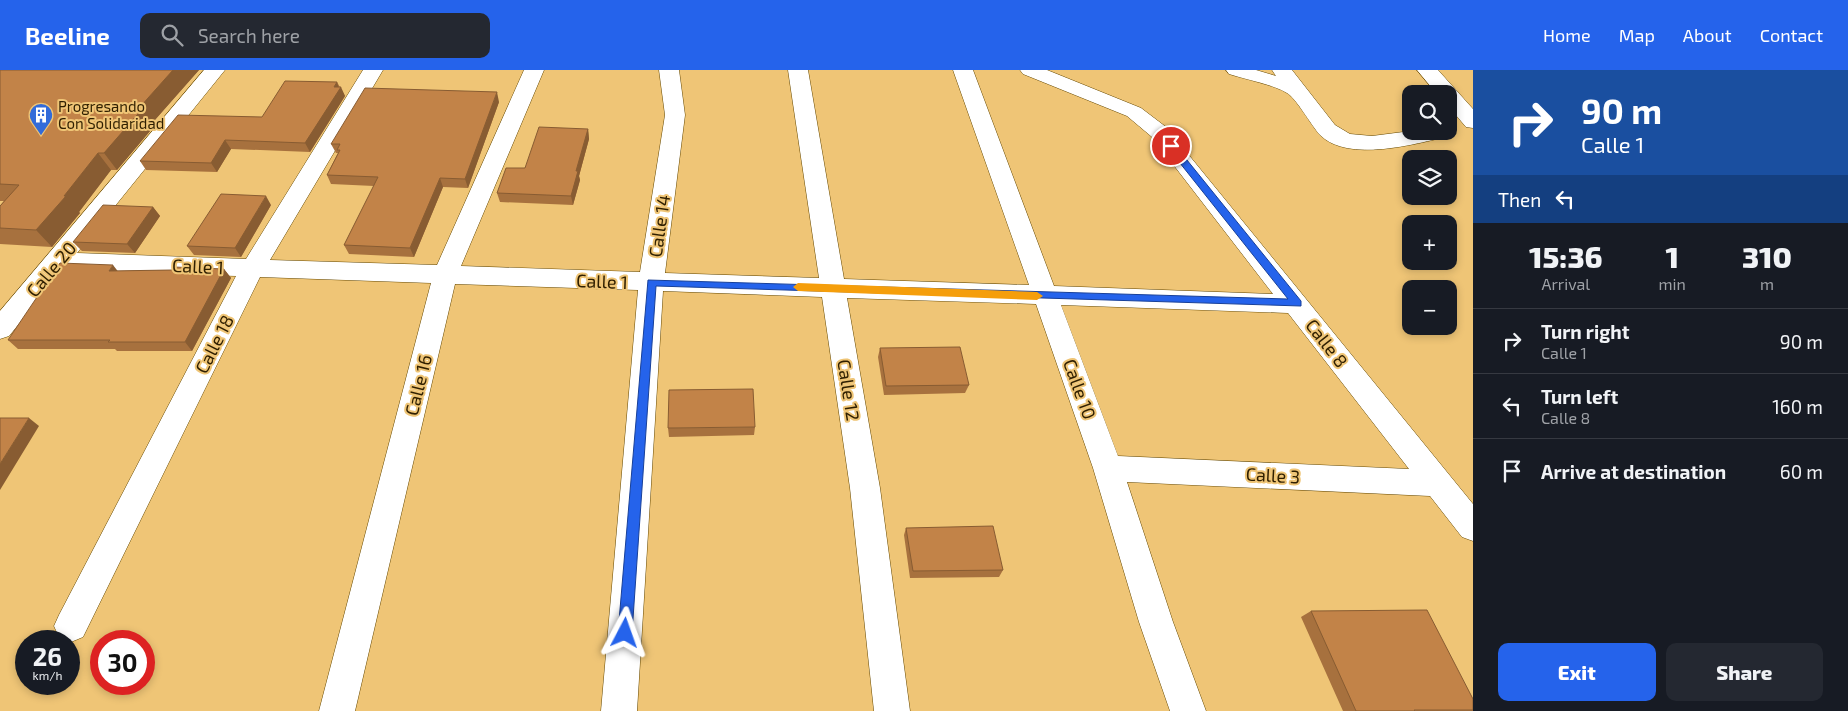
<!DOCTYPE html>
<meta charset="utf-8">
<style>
:root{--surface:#171b24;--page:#242831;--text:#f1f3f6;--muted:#9ea1a6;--line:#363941;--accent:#2563eb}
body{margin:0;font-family:"Exo 2",sans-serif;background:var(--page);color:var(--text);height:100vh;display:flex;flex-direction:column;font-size:19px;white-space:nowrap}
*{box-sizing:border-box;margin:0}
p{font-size:16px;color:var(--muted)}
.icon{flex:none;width:28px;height:28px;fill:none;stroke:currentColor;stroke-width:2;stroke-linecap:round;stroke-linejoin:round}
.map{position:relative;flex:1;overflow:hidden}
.sheet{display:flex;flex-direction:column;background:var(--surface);width:375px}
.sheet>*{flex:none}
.guide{background:#1a4fa0;color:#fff;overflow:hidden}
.fabs{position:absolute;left:1402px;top:15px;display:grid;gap:10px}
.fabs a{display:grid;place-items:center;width:55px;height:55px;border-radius:10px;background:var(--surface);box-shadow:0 2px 8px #0003;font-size:25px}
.speed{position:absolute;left:15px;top:560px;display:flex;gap:10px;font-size:25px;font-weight:700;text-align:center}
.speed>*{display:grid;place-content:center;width:65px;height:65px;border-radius:50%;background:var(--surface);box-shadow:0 2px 8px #0003;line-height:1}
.speed small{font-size:12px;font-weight:400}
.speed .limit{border:8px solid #d22;background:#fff;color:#111}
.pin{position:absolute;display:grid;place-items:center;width:42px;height:42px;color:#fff;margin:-21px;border:2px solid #fff;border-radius:50%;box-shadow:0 1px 5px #0007}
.me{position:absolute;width:55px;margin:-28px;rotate:4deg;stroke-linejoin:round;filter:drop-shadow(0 0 4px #0008)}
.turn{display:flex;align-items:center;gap:18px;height:105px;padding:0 25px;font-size:22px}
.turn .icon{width:65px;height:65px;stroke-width:2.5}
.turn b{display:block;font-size:35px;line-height:42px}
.then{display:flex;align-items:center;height:48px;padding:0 25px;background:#0003;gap:10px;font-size:19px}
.eta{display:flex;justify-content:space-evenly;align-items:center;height:85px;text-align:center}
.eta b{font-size:30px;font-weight:800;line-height:35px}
.primary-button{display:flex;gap:10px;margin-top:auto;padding:10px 25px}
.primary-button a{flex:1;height:58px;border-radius:10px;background:var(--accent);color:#fff;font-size:20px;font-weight:800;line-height:58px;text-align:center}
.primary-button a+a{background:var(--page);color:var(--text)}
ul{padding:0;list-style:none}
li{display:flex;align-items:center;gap:15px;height:65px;padding:0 25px;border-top:1px solid var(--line)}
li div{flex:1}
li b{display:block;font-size:19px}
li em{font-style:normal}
header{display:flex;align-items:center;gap:30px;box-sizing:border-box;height:70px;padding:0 25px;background:var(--accent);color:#fff}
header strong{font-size:24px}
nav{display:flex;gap:28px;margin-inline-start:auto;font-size:18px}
.search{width:350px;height:45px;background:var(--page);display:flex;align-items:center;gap:12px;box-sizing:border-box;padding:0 18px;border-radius:10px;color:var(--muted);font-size:19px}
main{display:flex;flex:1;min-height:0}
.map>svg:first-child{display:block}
</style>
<header>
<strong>Beeline</strong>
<div class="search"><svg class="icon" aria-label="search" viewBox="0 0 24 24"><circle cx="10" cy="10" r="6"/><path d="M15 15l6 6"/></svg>Search here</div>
<nav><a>Home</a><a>Map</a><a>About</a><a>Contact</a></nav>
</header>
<main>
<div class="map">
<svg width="1473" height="641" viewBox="0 0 1473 641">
<rect width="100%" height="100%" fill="#efc576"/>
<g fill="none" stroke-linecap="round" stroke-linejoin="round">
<g stroke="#654800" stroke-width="1">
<path id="minor" d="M204,0H225L77,183L246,189L363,0H383L270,190L437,195L524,0H544L461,196L640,202L665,45L659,0H679L685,45L665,203L819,208L788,0H808L844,209L1029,215L953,0H973L1054,216L1273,224L1152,67L1127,46L1023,4L1020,0H1047L1141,38L1166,57L1473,434V471L1462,467L1430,426L1127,412L1173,552L1206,641H1170L1139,552L1093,398L1036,234L847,228L880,418L910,641H874L850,418L822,227L663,221L637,641H601L638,220L455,214L355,641H319L431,213L260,207L83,567L71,572L59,567L54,556L59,545L236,206L63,200L9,266L0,269V241ZM1061,235L1288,243L1409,399L1118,386Z
M1226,0H1256L1276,6L1272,0H1292L1335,55L1350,64L1372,66L1411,61H1449V56L1453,61L1449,66C1416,74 1348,93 1320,65C1311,55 1296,28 1287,23C1275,15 1244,9 1229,4Z
M1417,0H1438L1473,39V58L1466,57L1449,37V24H1437Z"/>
</g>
<use href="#minor" fill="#fff" fill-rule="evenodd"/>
</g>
<path fill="#a7713e" d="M0,0H199L154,51L156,54L117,100H111L79,142L80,143L52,177L0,174V136L4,131H0Z
M337,12L345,26L310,82L231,79L217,102L146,100L140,91L262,47Z
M499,32L468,118L443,117L414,187L349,184L344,175L374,116L331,114L327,105L338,83H336L331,74Z
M588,59L589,69L579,106L580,110L573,135L500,132L497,123L525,98Z
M271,135L241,187L194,185L187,176Z
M153,137L160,146L135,183L82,181L73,172Z
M224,199L231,208L192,281H117L115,279H18L8,270L118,201L172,200Z
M880,278L969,315L965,323L884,325L878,287Z
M755,357L754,365L669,367L668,358Z
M906,458L1003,500L999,507L910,508L904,465Z
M1311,541L1473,629V641H1343L1301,547Z"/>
<path fill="#885c32" d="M173,0H199L154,51L156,54L117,100L104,83L140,37Z
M337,12L339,19L341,17L345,26L310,82L305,73Z
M497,22L499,32L468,118L465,109Z
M588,59L589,69L579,106L580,110L573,135L571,126L576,101Z
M225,70L231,79L217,102L211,93Z
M98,83L111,100L79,142L80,143L52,177L36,160L64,126Z
M440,108L443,117L414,187L410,178Z
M266,126L271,135L241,187L235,178Z
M153,137L160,146L135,183L127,174Z
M113,195L120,204L109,201Z
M224,199L231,208L192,281L185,272Z
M29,348L39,356L0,420V394Z"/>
<path fill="#c28348" stroke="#885c32" d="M0,0H173L140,37H144L104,83H98L64,126H66L36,160L0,158V136L19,115L0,114Z
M285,11L337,12L334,17H341L305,73L225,70L211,93L140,91L178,45L262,47Z
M365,18L497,22L465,109L440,108L410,178L344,175L378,107L327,105L340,80H337L340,74H331Z
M539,57L588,59L576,101H578L571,126L497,123L506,98H525Z
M221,124L266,126L235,178L187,176Z
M103,135L153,137L127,174L73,172Z
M60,193L113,195L109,201L172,200L174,197L224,199L185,272H108L110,270H8Z
M960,277L969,315L886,316L880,278Z
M753,319L755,357L668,358L669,320Z
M0,348H29L0,394Z
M993,456L1003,500L913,501L906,458Z
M1427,540L1473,629V640H1414L1415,641H1356L1311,541Z"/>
<path fill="#2563eb" stroke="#184099" d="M1168,74H1174L1301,231V236L656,216L632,563L630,568L625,570L620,568L618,563L648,210L1288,229L1168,78Z"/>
<path fill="#f59e0b" d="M798,213L1037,222L1043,226L1037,230L798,221L793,217Z"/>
<defs>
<g id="building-pin" transform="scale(1.25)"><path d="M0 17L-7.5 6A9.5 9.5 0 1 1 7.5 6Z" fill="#326bd9" stroke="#efc576"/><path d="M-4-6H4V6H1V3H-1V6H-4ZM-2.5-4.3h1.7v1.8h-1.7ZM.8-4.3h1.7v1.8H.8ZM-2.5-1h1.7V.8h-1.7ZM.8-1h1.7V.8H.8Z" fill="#fff"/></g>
</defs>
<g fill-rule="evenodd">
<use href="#building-pin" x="41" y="45"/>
</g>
<g text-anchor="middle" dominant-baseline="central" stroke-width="4" stroke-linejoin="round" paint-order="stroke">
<g font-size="15" fill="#2f1f00" stroke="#efc576" text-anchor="start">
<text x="58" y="36">Progresando<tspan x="58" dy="17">Con Solidaridad</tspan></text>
</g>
<g font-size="18" fill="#2f1f00" stroke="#efc576">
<text transform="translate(659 156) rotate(-82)">Calle 14</text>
<text transform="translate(198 196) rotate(3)">Calle 1</text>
<text transform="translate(51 199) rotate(-50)">Calle 20</text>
<text transform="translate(602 211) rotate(2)">Calle 1</text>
<text transform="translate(1327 273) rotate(52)">Calle 8</text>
<text transform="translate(214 274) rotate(-63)">Calle 18</text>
<text transform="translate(418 315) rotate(-76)">Calle 16</text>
<text transform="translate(1080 319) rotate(70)">Calle 10</text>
<text transform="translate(849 320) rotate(81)">Calle 12</text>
<text transform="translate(1273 405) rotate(3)">Calle 3</text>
</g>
</g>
</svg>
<div class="fabs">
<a><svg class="icon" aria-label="search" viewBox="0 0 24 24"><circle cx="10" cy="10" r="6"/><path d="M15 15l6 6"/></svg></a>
<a><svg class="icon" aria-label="layers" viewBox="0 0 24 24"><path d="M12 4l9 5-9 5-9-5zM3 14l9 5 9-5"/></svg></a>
<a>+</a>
<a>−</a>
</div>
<div class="speed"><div>26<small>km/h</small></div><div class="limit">30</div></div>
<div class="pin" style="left:1171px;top:76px;background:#d93025"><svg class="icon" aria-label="arrive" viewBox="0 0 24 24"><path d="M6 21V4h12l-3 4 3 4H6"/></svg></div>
<svg class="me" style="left:625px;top:563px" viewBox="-20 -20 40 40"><path d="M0-17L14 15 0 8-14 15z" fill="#2563eb" stroke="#fff" stroke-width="4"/></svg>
</div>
<section class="sheet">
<div class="guide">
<div class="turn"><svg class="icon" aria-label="right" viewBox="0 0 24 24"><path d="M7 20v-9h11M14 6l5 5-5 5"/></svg><div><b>90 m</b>Calle 1</div></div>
<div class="then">Then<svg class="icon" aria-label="left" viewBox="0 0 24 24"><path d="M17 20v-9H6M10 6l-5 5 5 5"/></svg></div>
</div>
<div class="eta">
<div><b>15:36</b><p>Arrival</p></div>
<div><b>1</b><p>min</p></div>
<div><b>310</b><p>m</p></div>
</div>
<ul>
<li><svg class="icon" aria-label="right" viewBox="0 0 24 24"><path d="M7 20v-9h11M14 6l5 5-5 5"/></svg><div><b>Turn right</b><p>Calle 1</p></div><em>90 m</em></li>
<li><svg class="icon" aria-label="left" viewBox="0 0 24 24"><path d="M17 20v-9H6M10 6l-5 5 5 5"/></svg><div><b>Turn left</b><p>Calle 8</p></div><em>160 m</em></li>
<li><svg class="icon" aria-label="arrive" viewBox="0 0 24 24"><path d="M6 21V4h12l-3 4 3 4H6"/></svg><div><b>Arrive at destination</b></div><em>60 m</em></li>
</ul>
<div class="primary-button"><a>Exit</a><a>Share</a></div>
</section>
</main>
